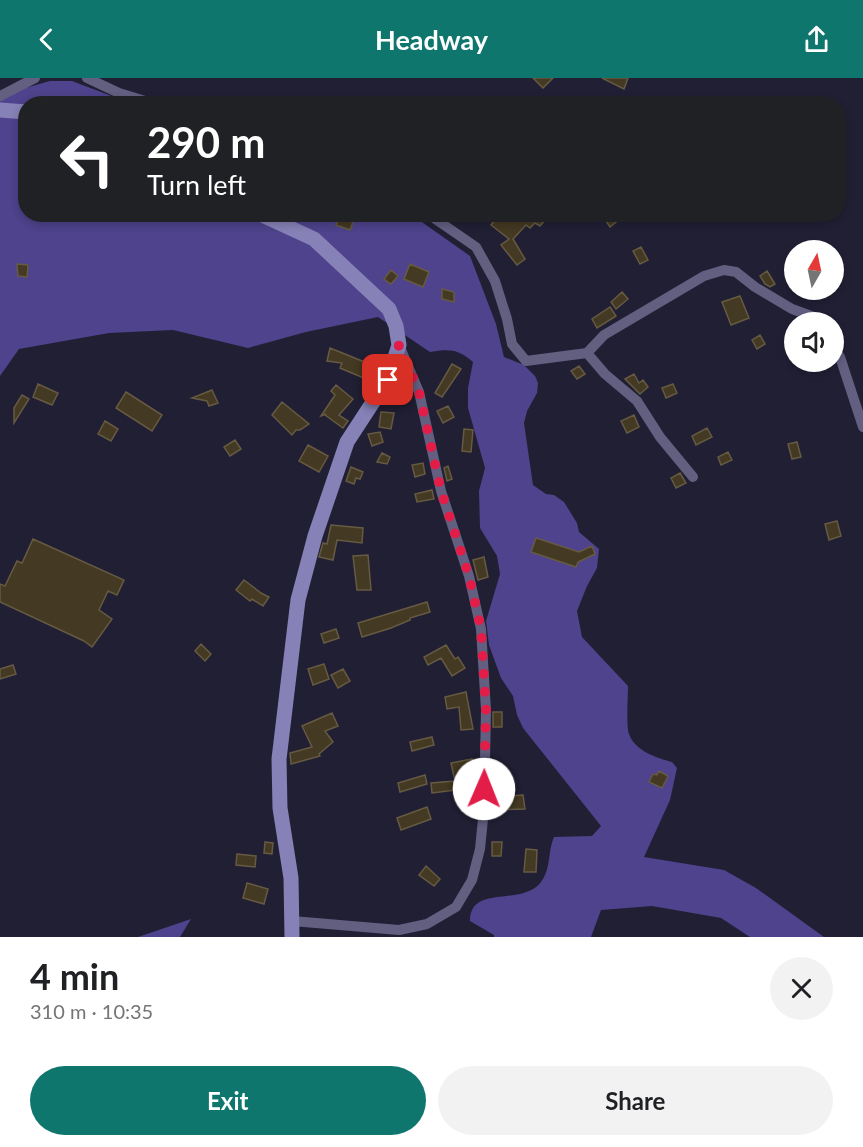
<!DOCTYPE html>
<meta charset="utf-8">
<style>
:root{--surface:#fff;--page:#f2f2f2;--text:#202124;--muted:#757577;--accent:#0f766e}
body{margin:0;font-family:Lato,sans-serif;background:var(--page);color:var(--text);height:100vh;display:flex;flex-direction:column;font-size:22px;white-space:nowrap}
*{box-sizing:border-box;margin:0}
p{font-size:20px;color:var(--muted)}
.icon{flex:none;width:33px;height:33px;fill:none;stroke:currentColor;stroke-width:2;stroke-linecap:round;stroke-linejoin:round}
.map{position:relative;height:859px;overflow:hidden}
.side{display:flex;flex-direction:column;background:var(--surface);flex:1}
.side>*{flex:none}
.hud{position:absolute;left:18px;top:18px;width:828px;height:126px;border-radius:24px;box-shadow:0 3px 9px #0003;background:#202124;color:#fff;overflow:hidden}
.needle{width:39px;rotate:9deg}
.buttons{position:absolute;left:784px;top:162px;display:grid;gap:12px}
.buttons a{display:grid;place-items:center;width:60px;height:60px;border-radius:50%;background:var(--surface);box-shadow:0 3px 9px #0003;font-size:30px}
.pin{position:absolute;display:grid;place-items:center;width:51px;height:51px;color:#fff;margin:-26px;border-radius:12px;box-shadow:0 3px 9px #0006}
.me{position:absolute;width:66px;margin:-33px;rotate:1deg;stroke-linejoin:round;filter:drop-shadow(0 0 4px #0008)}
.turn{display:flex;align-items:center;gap:21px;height:126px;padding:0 30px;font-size:27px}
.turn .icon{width:78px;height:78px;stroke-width:2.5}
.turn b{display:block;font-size:42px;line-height:51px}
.round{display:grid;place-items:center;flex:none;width:63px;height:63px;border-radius:32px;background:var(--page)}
.head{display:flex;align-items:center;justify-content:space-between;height:102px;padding:0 30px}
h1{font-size:36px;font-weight:700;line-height:45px}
.action{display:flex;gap:12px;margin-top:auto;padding:12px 30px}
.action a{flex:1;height:69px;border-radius:36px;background:var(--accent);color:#fff;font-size:24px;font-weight:700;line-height:69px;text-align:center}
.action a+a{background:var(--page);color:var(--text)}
header{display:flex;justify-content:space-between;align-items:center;height:78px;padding:0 30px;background:var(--accent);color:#fff;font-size:27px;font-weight:700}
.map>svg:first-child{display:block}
</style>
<header><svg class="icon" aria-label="back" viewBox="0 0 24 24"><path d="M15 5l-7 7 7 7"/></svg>Headway<svg class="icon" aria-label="share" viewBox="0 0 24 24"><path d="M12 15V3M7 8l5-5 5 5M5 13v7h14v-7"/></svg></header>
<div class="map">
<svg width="863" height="859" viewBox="0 0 863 859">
<rect width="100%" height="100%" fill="#211f34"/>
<path fill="#4e438c" d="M50,3H72L130,25L26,26V136L412,137L470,178L496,246L504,279L524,287L535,298L538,305L537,315L527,333L524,345L533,407L546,416L554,417L564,424L577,445L579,454L599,471L597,490L587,508L577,533L582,559L628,608C628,618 626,648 629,656C635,673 657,680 672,684L677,690L670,722L644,779L724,792L756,810L824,859H750L721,840L652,828L601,832L591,859H494V857L470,843C470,806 522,829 541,804C551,791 548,772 554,759L592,758L601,748L523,650L517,637L513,618L501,600L489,567L486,543L500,496L497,478L480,450L479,413L485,390L468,330V310L473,284C457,271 450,271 430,274L378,239L306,254L248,270L173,252L109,255L19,271L0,298V17Z
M191,841L180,859H138Z"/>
<path fill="#443922" stroke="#665a42" stroke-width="1.5" d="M533,0H553L543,10Z
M602,0H628L624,11Z
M500,136H542L546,141L540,148L535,145L530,150L526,147L513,161L525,181L517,187L501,167L509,161L491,147Z
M601,136H626L610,149Z
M339,139L353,144L350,152L336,147Z
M641,169L648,182L640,186L633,173Z
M17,186L28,187L27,199L18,198Z
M410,186L429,194L423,209L404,201Z
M391,192L398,198L391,206L384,201Z
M767,193L775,206L770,209L765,206L760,198Z
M442,211L454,214V224L442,221Z
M622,214L628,221L616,231L611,224Z
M740,218L749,240L731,247L722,224Z
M610,229L616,238L597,250L592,241Z
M760,257L765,266L757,271L752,262Z
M330,270L372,287L366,301L340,290L342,285L327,283Z
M452,286L461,291L442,319L435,315Z
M579,288L585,296L577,301L571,293Z
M634,296L639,305L643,302L648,309L640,316L625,301Z
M38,306L58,315L52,327L33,319Z
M673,306L677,315L666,320L662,310Z
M336,307L353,321L339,337L348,343L343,350L325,337L326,336L321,338L335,317L331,313Z
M212,312L218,325L209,328L207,323L192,320Z
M126,314L162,337L152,353L116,330Z
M22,317L29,321L14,345V330Z
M282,324L309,346L300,352H296L292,357L272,337Z
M448,328L454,339L443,345L437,333Z
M381,334L394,335L391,351L379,349Z
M634,337L639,349L627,355L621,343Z
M105,343L118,351L111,363L98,356Z
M707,350L712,359L696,367L692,358Z
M464,351L473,352L471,374L462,373Z
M380,354L383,364L372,368L368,356Z
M235,362L241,371L230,378L224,369Z
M797,364L801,379L792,381L788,366Z
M308,367L328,378L319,394L299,383Z
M728,374L732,382L721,387L718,379Z
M382,375L390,379L387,386L377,384Z
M423,385L425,396L415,399L412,387Z
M448,388L452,401L447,403L444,390Z
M351,389L363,394L360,401L356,400L354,406L346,403Z
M680,395L686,405L676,410L671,400Z
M432,412L434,421L417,424L415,416Z
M837,443L841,458L829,462L825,446Z
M331,447L363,450L362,465L337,462L333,482L319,479L323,465L327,466Z
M536,460L579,474L592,468L595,476L578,484L576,489L531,474Z
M33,461L124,502L117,517L108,513L99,532L112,541L92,569L84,563L0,524V506L5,508L17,483L22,485Z
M368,477L371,512H357L353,478Z
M484,479L488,499L478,502L473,482Z
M244,502L261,515L269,519L263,528L252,521L250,523L236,512Z
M427,524L430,534L410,540V542L391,550L362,559L358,545Z
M336,551L339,560L324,565L321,556Z
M201,566L211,576L205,583L195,573Z
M446,567L455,581L458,579L465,590L452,598L441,580L428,587L424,579Z
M324,586L329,601L313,607L308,591Z
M13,587L16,596L0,601V591Z
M343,591L350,603L338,610L331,597Z
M466,614L473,651L461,652L459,629L447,631L445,619Z
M493,634H502V649H493Z
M332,635L338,648L325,653L333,664L319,676L320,678L291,686L290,675L312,669L302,648Z
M432,659L434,667L412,673L410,664Z
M472,681L474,691L469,692L473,712L456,715V712L432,715L431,705L455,703L451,685Z
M492,687H502V704L492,705Z
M659,693L668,698L662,710L649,704L653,696L657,697Z
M425,697L427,706L400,714L398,705Z
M523,717L525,731L496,732V722H510V718Z
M427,729L431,741L401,752L397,740Z
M265,764L273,765L272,776L264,775Z
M492,764H502L501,778H492Z
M526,771L537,772L536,794H524Z
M237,776L256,778L255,789L236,787Z
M426,788L440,801L434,808L419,797Z
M247,805L268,811L264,826L243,820Z"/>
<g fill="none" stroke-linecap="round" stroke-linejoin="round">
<path stroke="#625f81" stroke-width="10" d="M87,0L119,15L155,26
M0,18L35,0
M428,136L476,169L495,203L507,241L512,266L526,283L587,275L604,257L704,198L724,192L736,194L755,209L792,231L814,239L818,244
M834,270L840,279L863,349
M587,275L605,296L637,323L660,359L693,399
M292,843L399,852L427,846L456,829L472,802L480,771L484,731L486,632L481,551L469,498L441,413L419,314L399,267"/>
<path stroke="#8682b7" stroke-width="15" d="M0,32L26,34
M260,136L314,161L389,231L396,248L399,267L388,301L347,364L315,458L298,522L279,681L280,730L291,800L292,859"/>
</g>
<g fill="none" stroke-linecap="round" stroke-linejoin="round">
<path stroke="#e11d48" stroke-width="10" stroke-dasharray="0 18" d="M388,302L399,267L419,314L441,413L469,498L481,551L486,632L484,711"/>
</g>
</svg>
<div class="buttons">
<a><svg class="needle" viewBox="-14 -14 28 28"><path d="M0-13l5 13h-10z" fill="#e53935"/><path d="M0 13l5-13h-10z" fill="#757577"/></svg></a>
<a><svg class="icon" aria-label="sound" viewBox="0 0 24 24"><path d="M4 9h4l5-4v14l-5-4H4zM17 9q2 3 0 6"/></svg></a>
</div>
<div class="pin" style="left:388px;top:302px;background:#d93025"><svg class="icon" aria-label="arrive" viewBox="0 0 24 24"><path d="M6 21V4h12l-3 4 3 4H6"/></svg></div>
<svg class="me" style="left:484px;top:711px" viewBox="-20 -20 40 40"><circle r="19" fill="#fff"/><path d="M0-13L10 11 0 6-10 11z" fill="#e11d48"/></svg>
<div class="hud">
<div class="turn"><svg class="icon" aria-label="left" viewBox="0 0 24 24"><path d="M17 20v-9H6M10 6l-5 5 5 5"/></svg><div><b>290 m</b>Turn left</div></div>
</div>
</div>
<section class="side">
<div class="head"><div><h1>4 min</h1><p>310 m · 10:35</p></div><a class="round"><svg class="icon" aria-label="close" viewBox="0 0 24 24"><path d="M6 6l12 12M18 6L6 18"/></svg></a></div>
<div class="action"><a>Exit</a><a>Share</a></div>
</section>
